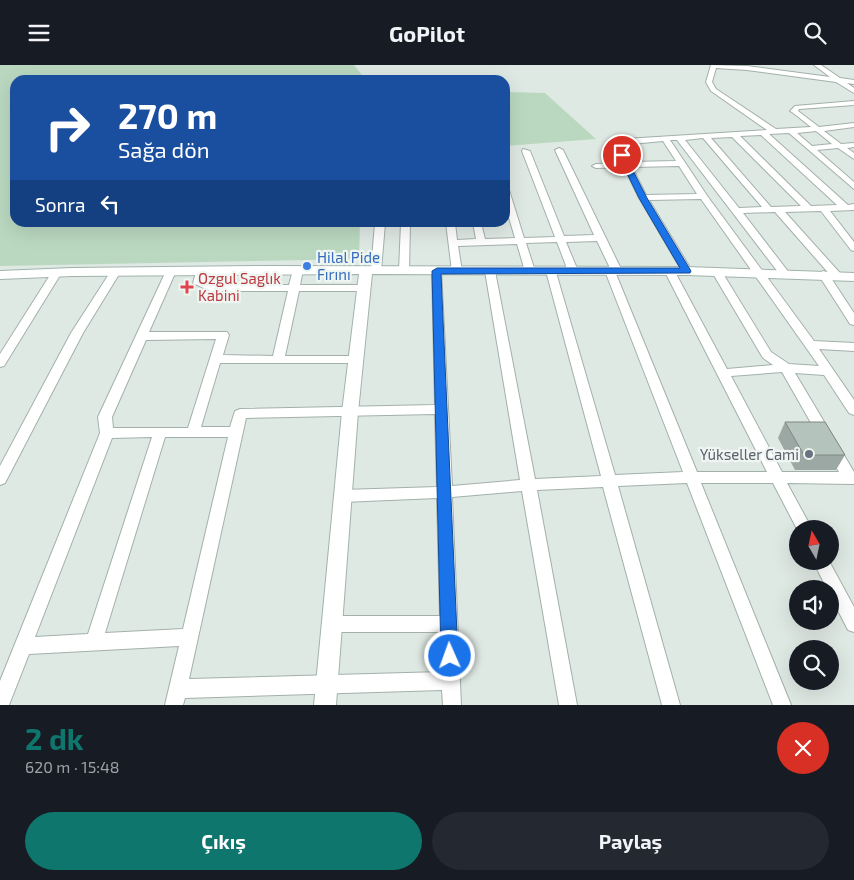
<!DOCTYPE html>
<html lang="tr">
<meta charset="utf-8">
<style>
:root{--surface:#171b24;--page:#242831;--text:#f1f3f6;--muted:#9ea1a6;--accent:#0f766e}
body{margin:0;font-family:"Exo 2",sans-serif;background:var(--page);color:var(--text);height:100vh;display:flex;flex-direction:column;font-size:19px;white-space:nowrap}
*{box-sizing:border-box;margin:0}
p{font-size:16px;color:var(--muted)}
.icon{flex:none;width:28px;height:28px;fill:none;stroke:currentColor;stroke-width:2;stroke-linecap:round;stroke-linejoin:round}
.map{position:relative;height:640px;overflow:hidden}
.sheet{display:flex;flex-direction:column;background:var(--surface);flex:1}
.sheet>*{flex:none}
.top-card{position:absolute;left:10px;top:10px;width:500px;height:152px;border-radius:15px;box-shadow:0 5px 20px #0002;background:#1a4fa0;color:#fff;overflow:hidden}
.needle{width:32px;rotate:351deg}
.buttons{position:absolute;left:789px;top:455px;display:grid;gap:10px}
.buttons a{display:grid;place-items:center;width:50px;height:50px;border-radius:50%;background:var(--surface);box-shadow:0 5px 20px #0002;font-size:25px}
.pin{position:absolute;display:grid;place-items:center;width:42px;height:42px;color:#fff;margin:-21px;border:2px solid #fff;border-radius:50%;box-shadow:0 1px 5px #0007}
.me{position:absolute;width:55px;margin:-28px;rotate:358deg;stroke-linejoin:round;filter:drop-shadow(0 0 4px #0008)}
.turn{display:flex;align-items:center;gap:18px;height:105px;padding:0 25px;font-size:22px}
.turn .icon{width:65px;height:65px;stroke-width:2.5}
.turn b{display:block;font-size:35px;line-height:42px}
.then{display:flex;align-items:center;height:48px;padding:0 25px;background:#0003;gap:10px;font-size:19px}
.round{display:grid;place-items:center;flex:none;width:52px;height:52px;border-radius:26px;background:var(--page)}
.overview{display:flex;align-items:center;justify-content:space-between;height:85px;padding:0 25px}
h1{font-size:30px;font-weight:700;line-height:38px;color:var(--accent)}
.button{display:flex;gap:10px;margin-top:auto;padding:10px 25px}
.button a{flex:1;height:58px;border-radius:30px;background:var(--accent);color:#fff;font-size:20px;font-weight:700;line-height:58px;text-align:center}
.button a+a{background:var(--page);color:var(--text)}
header{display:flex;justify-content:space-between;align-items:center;height:65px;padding:0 25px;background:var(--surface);font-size:22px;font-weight:700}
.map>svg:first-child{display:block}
</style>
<header><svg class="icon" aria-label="menu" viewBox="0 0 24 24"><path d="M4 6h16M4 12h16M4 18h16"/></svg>GoPilot<svg class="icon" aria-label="search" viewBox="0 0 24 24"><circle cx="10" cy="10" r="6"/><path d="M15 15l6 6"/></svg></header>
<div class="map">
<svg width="854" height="640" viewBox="0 0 854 640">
<rect width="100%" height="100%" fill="#dfe9e4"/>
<path fill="#bad8c0" d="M0,0H354L366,15H15V158H360L359,194L0,201Z
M505,27L545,28L596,74L505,81Z"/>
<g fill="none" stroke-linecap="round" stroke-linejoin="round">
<g stroke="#a3b0aa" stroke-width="2">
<path id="minor" d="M711,0L747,1L830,12L814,0H821L840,13L854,15V19L847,18L854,23V28L836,17L747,5L716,3L712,17L716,24L776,64L811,62L792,47L790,46L795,41L854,36V40L799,44L798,46L819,62L854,58V62L824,66L841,79L854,78V82L847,83L854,88V94L838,83L817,85L854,117V124L789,68L769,69L848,140L854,139V145L830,146L854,177V186L851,185L821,146L785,147L840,208L841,210L840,212H832L775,147L743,148L790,209L789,211H781L677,75H670L708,132L814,276L854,278V286L819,284L854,335V350L849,348L824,310L795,308L854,407V419L787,418L812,464H798V466L773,418H701L791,640H773L687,418L618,421L680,640H662L603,422L537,425L577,640H559L522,426L452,432L461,640H443L442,625L185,633L183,640H165L179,581L29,589L9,640H0V616L100,368L98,352L167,204H175L176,206L149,267H227L229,270L223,290L273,291L288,226H210L193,218L197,204H205L206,206L204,217L211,220H289L293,205L298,202L303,205L300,220H364L369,223L364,226H299L285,291H356L362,295L360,298H220L201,362H230L235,346L240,344L435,340L432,206L433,204H441L452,421L520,415L485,206L490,203L495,206L535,414L601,411L546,206L547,204H555L615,410L683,407L605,206L610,203L597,176L566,177L578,206L573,209L568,206L557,177L526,178L535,206L534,208H526L525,206L517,179L458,181L462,206L457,209L452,206L446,158H455L457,175L476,174L473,158H481L485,174L515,173L505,139V122L509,125L524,173L555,172L522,86L523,84L530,86L564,171L594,170L555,85L559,83L563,85L622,206L616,209L697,407H767L665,207L670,204L675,207L727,304L773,300L763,293L712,207L717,204L722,207L771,287L789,299L819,301L701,134L649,135L692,206L687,209L682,206L639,133L624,102L596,103L592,101L596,99L622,98L613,79L625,74L767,65L711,26L706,17ZM816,66L832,79L812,81L797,68ZM761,70L837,140L811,141L740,71ZM732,72L801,141L771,142L711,73ZM703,73L762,142L739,143L685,75ZM663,76L676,96L630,97L621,80ZM679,101L697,129L646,130L632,102ZM216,274L188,363H113L112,352L146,275ZM782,307L839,407H782L731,311ZM435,349L437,422L343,425L338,427L336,431L338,435L343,437L437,433L440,551H332L326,553L323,559L326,565L332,567H441L442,607L189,614L246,353ZM152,372L88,569L35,572L112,373ZM165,372H228L183,564L105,568Z
M375,158H385L381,206L376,209L371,206Z
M401,158H410L409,206L404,209L399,206Z
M116,203L121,206L83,268L5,418L0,420V401L71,268L111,206Z
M57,204L62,207L4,301L0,302V289L52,207Z
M823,206L827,207L854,248V260L850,259L818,209Z
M813,496H829L854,542V567L848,565L830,530V524H827Z"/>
</g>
<g stroke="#a0b3ab" stroke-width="2">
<path id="secondary" d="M261,201L687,202L854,208V216L687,210L372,209L358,347L336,640H314L342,347L359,209L72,211L0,214V206L72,203Z"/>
</g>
<use href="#minor" fill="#fff" fill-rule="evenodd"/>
<use href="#secondary" fill="#fff" fill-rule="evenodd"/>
</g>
<path fill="#9ca8a3" d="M785,357L845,390L836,405H795L778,373Z"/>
<path fill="#b5c3bd" stroke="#7f8884" d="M785,357H825L845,390H804Z"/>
<path fill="#1a73e8" stroke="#114b97" d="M622,88L625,90L647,133L691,206L690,208L441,209L458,591L455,597L450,599L444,597L441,591L432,206L437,203H680L639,133L618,90Z"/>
<circle fill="#3f7fe0" stroke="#eff6f2" stroke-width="2" cx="307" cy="201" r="5"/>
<path fill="#e0444e" stroke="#eff6f2" stroke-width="2" d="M184.5 214.5h5v5h5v5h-5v5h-5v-5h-5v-5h5z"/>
<circle fill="#6b7280" stroke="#eff6f2" stroke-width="2" cx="809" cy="389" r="5"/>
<g text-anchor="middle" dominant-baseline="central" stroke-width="4.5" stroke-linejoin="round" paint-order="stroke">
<g font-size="15" fill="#366cbe" stroke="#eff6f2" text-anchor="start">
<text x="317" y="192">Hilal Pide<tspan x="317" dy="17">Fırını</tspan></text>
</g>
<g font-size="15" fill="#be3a42" stroke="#eff6f2" text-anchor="start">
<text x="198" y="213">Ozgul Saglık<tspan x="198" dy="17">Kabini</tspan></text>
</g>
<g font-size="15" fill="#5b616d" stroke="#eff6f2" text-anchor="end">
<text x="799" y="389">Yükseller Cami</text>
</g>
</g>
</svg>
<div class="buttons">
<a><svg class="needle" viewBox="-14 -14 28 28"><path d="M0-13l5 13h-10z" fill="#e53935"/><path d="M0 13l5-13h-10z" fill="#9ea1a6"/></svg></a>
<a><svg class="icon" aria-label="sound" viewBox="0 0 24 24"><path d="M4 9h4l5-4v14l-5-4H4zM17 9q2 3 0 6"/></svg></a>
<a><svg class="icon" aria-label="search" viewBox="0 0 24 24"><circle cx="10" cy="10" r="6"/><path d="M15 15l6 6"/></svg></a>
</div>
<div class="pin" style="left:622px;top:90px;background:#d93025"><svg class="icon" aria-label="arrive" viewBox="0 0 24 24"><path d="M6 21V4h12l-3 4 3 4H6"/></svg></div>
<svg class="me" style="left:450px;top:591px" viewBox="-20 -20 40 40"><circle r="17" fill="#1a73e8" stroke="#fff" stroke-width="3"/><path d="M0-11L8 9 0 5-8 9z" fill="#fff"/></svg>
<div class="top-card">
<div class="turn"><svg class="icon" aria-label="right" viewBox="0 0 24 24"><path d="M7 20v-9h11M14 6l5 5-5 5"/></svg><div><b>270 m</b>Sağa dön</div></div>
<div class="then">Sonra<svg class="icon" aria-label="left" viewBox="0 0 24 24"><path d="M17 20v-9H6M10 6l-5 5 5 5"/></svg></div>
</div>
</div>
<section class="sheet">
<div class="overview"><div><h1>2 dk</h1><p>620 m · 15:48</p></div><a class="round" style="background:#d93025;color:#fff"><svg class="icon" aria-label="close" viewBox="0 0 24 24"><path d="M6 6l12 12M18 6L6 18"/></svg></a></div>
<div class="button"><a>Çıkış</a><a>Paylaş</a></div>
</section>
